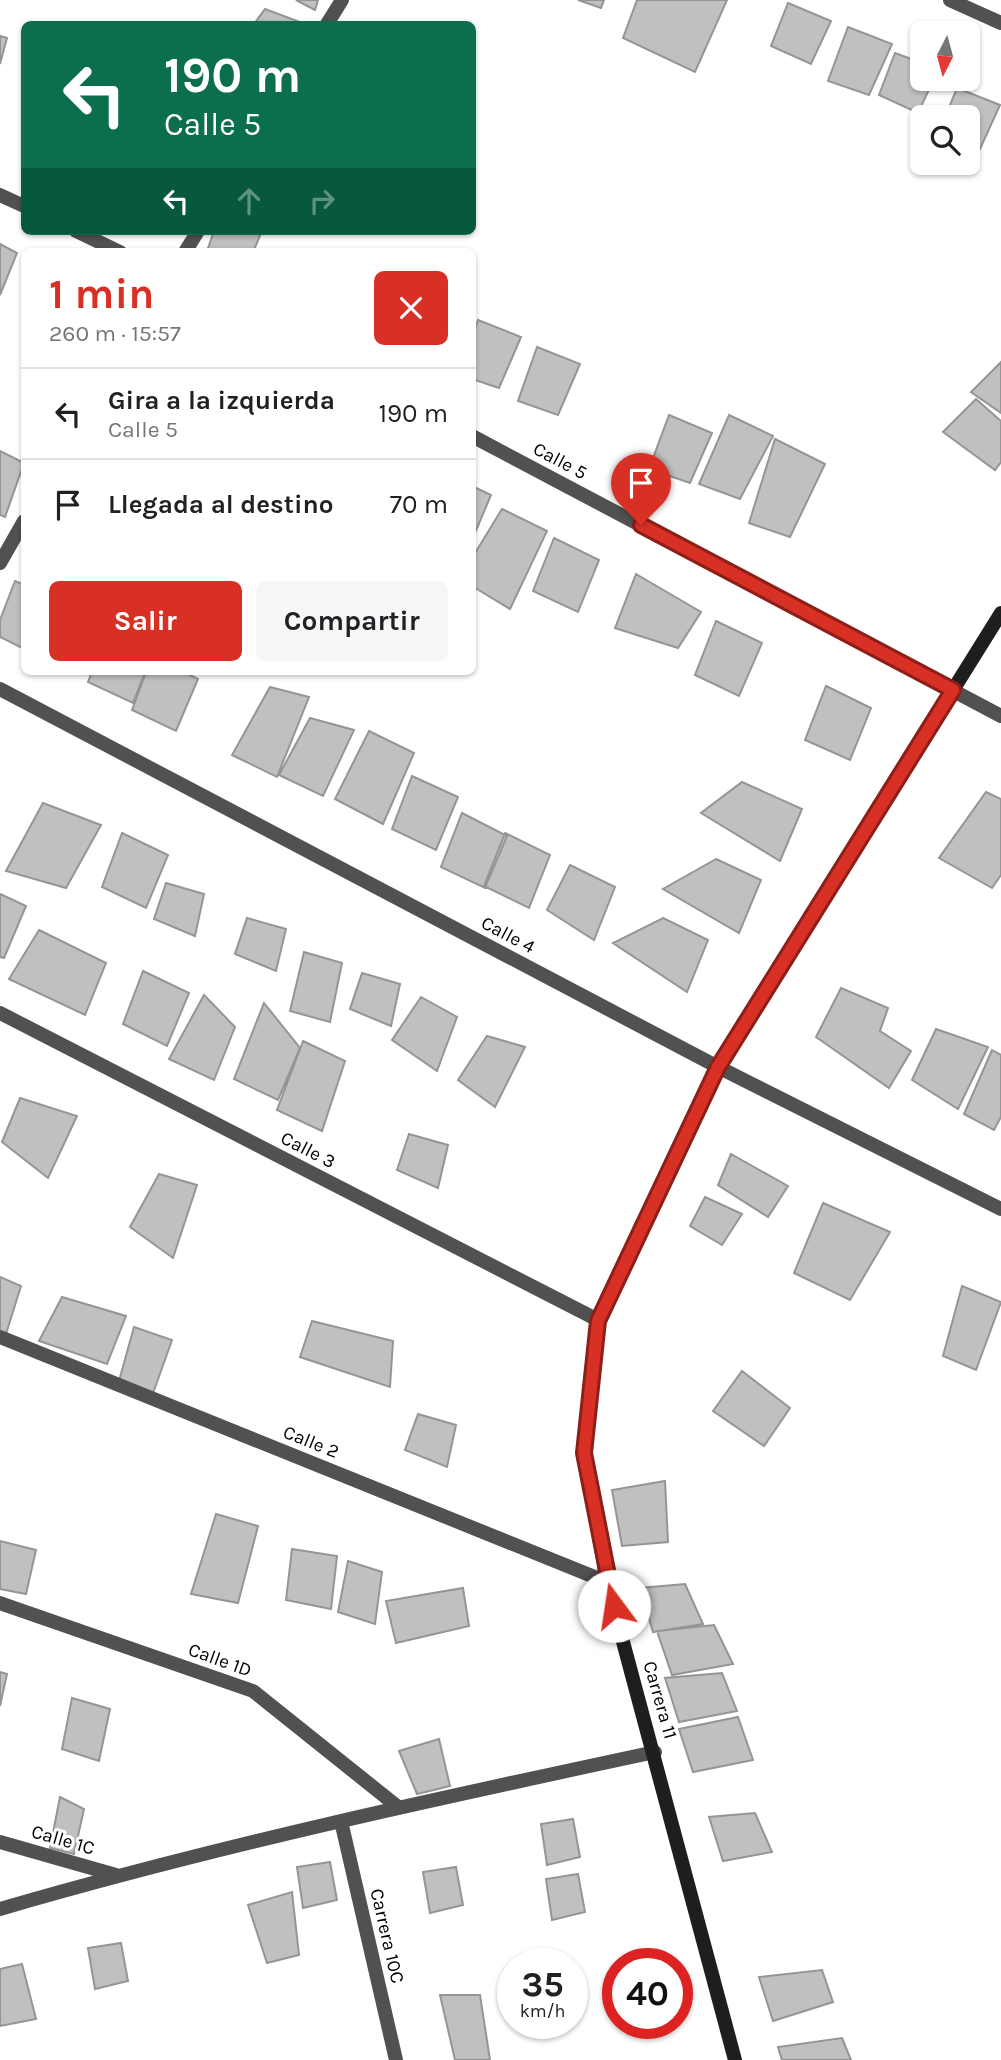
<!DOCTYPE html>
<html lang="es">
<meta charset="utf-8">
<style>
:root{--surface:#fff;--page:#f6f6f6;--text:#202124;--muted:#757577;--line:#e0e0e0;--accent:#d93025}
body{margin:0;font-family:Karla,sans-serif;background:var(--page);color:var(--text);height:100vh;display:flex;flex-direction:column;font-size:26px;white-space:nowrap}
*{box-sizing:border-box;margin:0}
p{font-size:23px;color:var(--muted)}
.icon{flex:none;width:38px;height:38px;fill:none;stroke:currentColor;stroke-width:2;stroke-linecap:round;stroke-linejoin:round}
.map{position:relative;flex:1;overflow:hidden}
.sheet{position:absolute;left:21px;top:248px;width:455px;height:427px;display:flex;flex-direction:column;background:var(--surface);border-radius:10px;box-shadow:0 2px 5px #0004}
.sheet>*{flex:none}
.hud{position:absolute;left:21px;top:21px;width:455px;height:214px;border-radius:10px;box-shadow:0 2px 5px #0004;background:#0b6e4f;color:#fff;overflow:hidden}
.needle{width:46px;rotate:186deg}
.buttons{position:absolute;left:910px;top:21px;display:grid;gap:14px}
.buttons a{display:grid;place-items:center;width:70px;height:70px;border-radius:10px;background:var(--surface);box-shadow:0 2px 5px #0004;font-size:35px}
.speed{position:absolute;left:497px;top:1948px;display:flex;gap:14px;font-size:35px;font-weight:700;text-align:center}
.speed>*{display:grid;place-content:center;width:91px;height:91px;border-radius:50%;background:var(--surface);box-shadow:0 2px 5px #0004;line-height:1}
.speed small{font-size:18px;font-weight:400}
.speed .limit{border:10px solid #d22;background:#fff;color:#111}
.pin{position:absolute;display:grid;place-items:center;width:60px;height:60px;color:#fff;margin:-72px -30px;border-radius:50% 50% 50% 0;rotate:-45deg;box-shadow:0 0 7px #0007}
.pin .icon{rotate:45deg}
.me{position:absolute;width:77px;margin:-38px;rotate:346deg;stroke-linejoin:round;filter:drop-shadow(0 0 5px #0008)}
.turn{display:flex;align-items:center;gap:24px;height:147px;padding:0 28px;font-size:32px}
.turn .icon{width:91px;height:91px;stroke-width:2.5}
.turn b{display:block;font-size:49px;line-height:60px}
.lanes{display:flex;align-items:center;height:66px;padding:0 28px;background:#0003;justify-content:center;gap:35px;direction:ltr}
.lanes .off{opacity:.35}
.round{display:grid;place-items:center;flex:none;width:74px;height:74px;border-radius:10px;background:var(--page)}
.headline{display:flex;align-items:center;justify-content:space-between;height:119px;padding:0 28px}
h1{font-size:42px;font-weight:700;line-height:52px;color:var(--accent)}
.primary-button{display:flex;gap:14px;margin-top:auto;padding:14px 28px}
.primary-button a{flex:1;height:80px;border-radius:10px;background:var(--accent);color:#fff;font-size:28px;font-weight:700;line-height:80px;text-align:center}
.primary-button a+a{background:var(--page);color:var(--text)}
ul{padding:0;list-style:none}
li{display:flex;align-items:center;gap:21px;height:91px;padding:0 28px;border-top:2px solid var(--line)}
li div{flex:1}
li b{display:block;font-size:26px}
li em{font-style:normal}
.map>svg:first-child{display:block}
</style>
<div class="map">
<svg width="1001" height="2060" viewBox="0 0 1001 2060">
<rect width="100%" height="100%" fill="#fff"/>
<path fill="#c0c0c0" stroke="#959595" stroke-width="2" d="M296,0H318L315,10Z
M578,0H604L601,8Z
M637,0H727L695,72L623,38Z
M788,3L831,21L811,64L771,46Z
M265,9L305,24H254Z
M848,27L892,44L869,95L828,81Z
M0,36L7,38L0,64Z
M895,53L922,63V79H934L918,113L879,95Z
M957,88L1000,105L980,149L968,143V117H945Z
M214,231H262L253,252H210L207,251Z
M0,244L17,253L0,295Z
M478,320L521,337L499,388L472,379V336Z
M537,347L580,364L558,415L518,401Z
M1001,362V413L971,392Z
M976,399L1001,421V462L995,470L943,432Z
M669,415L712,433L690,483L649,469Z
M729,415L773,436L740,499L699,484Z
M775,439L825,464L790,537L749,523Z
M0,451L24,463L5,517L0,515Z
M472,486L491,495L472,540Z
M502,509L547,531L510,609L472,586V558Z
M554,538L599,560L578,612L533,591Z
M636,574L701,612L678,648L615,628Z
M15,581L24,585V649L0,637V620Z
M716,621L762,643L739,696L695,675Z
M92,672H145L133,703L88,682Z
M146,672H184L198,679L176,731L132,710Z
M826,686L871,708L850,760L805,740Z
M270,687L309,697L277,777L232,755Z
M310,718L354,730L323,796L279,775Z
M369,731L414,753L383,824L335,799Z
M412,776L458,797L436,850L392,829Z
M742,782L802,809L780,861L701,813Z
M986,792L1001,799V875L992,888L939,858Z
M43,803L101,825L66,888L6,871Z
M462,813L507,836L485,888L441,867Z
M122,833L168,855L146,908L102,887Z
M505,833L550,855L529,908L484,886Z
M716,859L761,880L739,933L663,889Z
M570,865L615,887L594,940L547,910Z
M166,883L204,894L195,936L154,919Z
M0,894L26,906L4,958L0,957Z
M247,918L286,929L276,971L235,954Z
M663,918L708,940L687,992L613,943Z
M39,930L106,963L85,1015L9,979Z
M304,952L342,963L330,1022L290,1011Z
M143,971L189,993L167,1046L123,1024Z
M362,973L400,984L391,1026L350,1009Z
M841,988L888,1008L880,1031L911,1051L889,1088L816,1037Z
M204,995L235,1027L214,1080L169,1059Z
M421,997L457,1017L437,1071L392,1040Z
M264,1003L300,1048L278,1100L234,1079Z
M936,1029L988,1047L958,1109L912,1080Z
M487,1036L525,1047L495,1107L458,1080Z
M303,1041L345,1061L322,1131L277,1110Z
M992,1050L1001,1055V1117L994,1130L964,1114Z
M20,1098L77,1116L48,1178L2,1142Z
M409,1134L448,1145L438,1188L397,1170Z
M731,1154L788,1186L768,1217L718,1185Z
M159,1174L197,1185L173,1258L130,1227Z
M705,1197L742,1214L722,1245L690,1226Z
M823,1203L890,1232L850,1300L794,1273Z
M0,1277L21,1286L6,1334L0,1332Z
M962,1286L1001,1302L976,1370L943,1356Z
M62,1297L126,1316L107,1364L39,1341Z
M312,1321L393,1341L390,1387L300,1357Z
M134,1327L172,1340L152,1396L119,1381Z
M742,1371L790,1408L764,1446L713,1411Z
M418,1414L456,1425L447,1467L405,1450Z
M665,1481L668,1542L622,1546L612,1490Z
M216,1514L258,1526L238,1603L191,1594Z
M0,1541L36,1550L26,1594L0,1589Z
M292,1549L337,1556L331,1609L286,1600Z
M348,1561L382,1572L375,1624L338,1612Z
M685,1584L703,1624L653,1632L640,1588Z
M463,1588L469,1626L396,1643L386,1601Z
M714,1625L733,1664L672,1675L657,1631Z
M0,1672L7,1674L0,1706Z
M722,1673L737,1711L679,1722L665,1678Z
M72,1698L110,1709L99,1761L62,1749Z
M738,1717L753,1760L693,1772L679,1729Z
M439,1739L450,1786L417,1794L399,1751Z
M60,1797L84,1809L74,1854L50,1848Z
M755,1813L772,1852L723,1861L709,1817Z
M573,1819L580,1857L547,1865L541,1824Z
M330,1862L337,1900L303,1908L297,1867Z
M456,1867L463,1905L430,1913L423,1872Z
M578,1874L585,1912L552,1920L546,1879Z
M292,1892L299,1955L267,1963L248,1905Z
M121,1943L128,1981L95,1989L88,1948Z
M22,1964L36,2019L0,2026V1969Z
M822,1970L833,2002L773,2021L759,1977Z
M440,1995H480L490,2060H455Z
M842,2038L851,2060H782L778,2047Z"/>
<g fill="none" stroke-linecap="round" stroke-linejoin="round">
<path stroke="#515151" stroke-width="14" d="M950,0L1001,23
M327,24L342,0
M0,195L24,206
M76,231L120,252
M185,252L198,231
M472,436L1001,716
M0,563L24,521
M0,689L718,1067L1001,1209
M0,1013L598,1320
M0,1337L607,1582
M0,1603L253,1691L398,1807
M341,1821L396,2060
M0,1842L116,1875
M0,1909C216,1846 435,1799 655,1752"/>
<path stroke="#1e1e1e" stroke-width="14" d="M735,2060L607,1582L584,1453L598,1320L718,1067L1001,613"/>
</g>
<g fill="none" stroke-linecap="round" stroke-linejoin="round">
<g stroke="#8d1f18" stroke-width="18">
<path id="route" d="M614,1606L584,1453L598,1321L718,1067L953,690L641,525"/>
</g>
<use href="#route" stroke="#d93025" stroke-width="12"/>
</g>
<g text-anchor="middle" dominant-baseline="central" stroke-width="6" stroke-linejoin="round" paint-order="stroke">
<g font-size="19" fill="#000" stroke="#fff">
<text transform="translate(560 461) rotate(28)">Calle 5</text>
<text transform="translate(508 935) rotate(28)">Calle 4</text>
<text transform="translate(308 1150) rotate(27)">Calle 3</text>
<text transform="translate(311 1442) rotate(22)">Calle 2</text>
<text transform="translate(220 1660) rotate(20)">Calle 1D</text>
<text transform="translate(660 1700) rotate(74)">Carrera 11</text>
<text transform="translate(63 1840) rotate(16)">Calle 1C</text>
<text transform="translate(387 1936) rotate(77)">Carrera 10C</text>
</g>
</g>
</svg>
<div class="buttons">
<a><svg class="needle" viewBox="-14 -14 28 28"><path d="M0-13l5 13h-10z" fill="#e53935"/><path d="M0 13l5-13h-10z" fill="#757577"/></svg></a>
<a><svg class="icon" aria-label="search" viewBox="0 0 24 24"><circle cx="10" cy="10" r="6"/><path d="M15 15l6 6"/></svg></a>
</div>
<div class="speed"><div>35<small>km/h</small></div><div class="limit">40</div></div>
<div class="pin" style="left:641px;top:525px;background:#d93025"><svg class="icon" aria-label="arrive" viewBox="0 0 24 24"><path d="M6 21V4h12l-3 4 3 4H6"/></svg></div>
<svg class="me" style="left:614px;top:1606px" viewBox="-20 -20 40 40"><circle r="19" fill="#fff"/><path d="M0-13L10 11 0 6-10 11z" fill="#d93025"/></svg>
<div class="hud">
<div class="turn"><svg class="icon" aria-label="left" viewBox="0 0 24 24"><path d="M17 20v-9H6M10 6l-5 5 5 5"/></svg><div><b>190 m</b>Calle 5</div></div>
<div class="lanes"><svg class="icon" aria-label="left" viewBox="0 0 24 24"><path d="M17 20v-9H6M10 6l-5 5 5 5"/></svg><svg class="icon off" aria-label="ahead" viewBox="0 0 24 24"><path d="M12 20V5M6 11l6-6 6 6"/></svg><svg class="icon off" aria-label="right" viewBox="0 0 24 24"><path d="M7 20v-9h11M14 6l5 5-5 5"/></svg></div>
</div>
<section class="sheet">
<div class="headline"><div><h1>1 min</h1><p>260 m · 15:57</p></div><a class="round" style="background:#d93025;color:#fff"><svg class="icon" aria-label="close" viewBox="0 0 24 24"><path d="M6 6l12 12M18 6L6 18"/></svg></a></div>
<ul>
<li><svg class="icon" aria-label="left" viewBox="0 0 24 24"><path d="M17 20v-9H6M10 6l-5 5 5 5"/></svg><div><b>Gira a la izquierda</b><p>Calle 5</p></div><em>190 m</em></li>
<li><svg class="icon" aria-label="arrive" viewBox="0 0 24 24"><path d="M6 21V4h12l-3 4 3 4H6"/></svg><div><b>Llegada al destino</b></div><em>70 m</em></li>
</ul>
<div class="primary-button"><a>Salir</a><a>Compartir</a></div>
</section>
</div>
